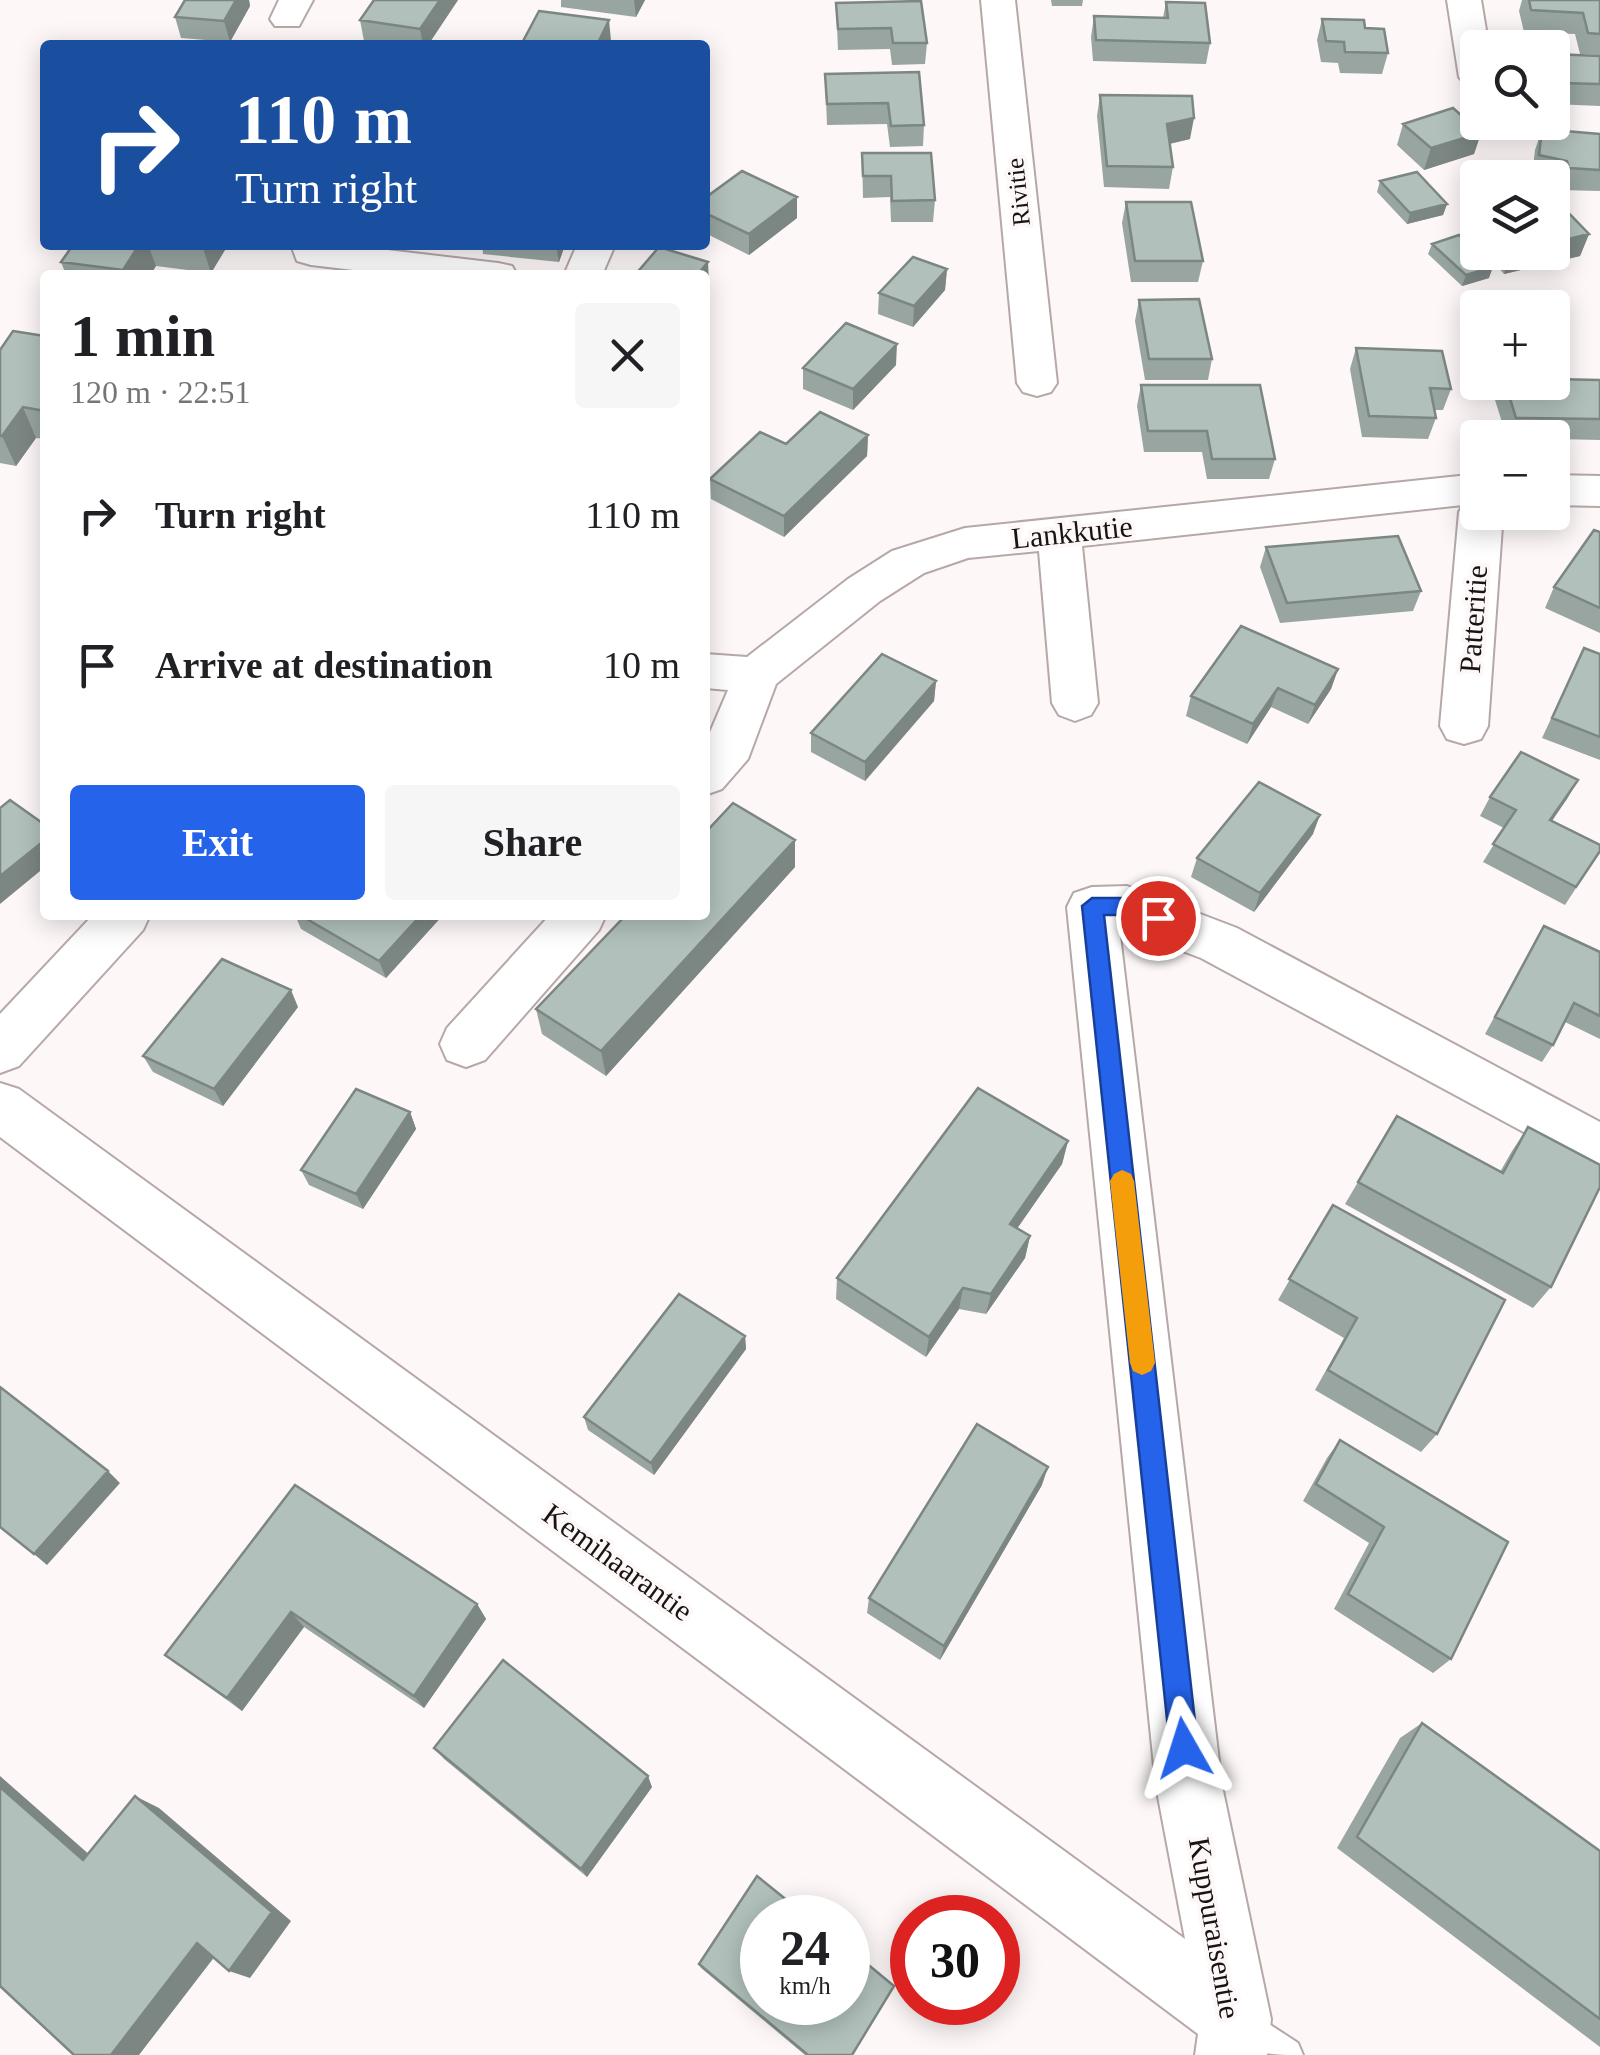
<!DOCTYPE html>
<meta charset="utf-8">
<style>
:root{--surface:#fff;--page:#f6f6f6;--text:#202124;--muted:#757577;--accent:#2563eb}
body{margin:0;font-family:"Times New Roman",serif;background:var(--page);color:var(--text);height:100vh;display:flex;flex-direction:column;font-size:38px;white-space:nowrap}
*{box-sizing:border-box;margin:0}
p{font-size:32px;color:var(--muted)}
.icon{flex:none;width:55px;height:55px;fill:none;stroke:currentColor;stroke-width:2;stroke-linecap:round;stroke-linejoin:round}
.map{position:relative;flex:1;overflow:hidden}
.details{position:absolute;left:40px;top:270px;width:670px;height:650px;display:flex;flex-direction:column;background:var(--surface);border-radius:10px;box-shadow:0 5px 25px #0003}
.details>*{flex:none}
.top-card{position:absolute;left:40px;top:40px;width:670px;height:210px;border-radius:10px;box-shadow:0 5px 25px #0003;background:#1a4fa0;color:#fff;overflow:hidden}
.fabs{position:absolute;left:1460px;top:30px;display:grid;gap:20px}
.fabs a{display:grid;place-items:center;width:110px;height:110px;border-radius:10px;background:var(--surface);box-shadow:0 5px 25px #0003;font-size:50px}
.speed{position:absolute;left:740px;top:1895px;display:flex;gap:20px;font-size:50px;font-weight:700;text-align:center}
.speed>*{display:grid;place-content:center;width:130px;height:130px;border-radius:50%;background:var(--surface);box-shadow:0 5px 25px #0003;line-height:1}
.speed small{font-size:25px;font-weight:400}
.speed .limit{border:15px solid #d22;background:#fff;color:#111}
.pin{position:absolute;display:grid;place-items:center;width:85px;height:85px;color:#fff;margin:-42px;border:5px solid #fff;border-radius:50%;box-shadow:0 2px 10px #0007}
.me{position:absolute;width:110px;margin:-55px;rotate:354deg;stroke-linejoin:round;filter:drop-shadow(0 0 8px #0008)}
.turn{display:flex;align-items:center;gap:35px;height:210px;padding:0 30px;font-size:45px}
.turn .icon{width:130px;height:130px;stroke-width:2.5}
.turn b{display:block;font-size:70px;line-height:85px}
.round{display:grid;place-items:center;flex:none;width:105px;height:105px;border-radius:10px;background:var(--page)}
.summary{display:flex;align-items:center;justify-content:space-between;height:170px;padding:0 30px}
h1{font-size:60px;font-weight:600;line-height:75px}
.action{display:flex;gap:20px;margin-top:auto;padding:20px 30px}
.action a{flex:1;height:115px;border-radius:10px;background:var(--accent);color:#fff;font-size:40px;font-weight:600;line-height:115px;text-align:center}
.action a+a{background:var(--page);color:var(--text)}
ul{padding:0;list-style:none}
li{display:flex;align-items:center;gap:30px;height:150px;padding:0 30px}
li div{flex:1}
li b{display:block;font-size:38px}
li em{font-style:normal}
.map>svg:first-child{display:block}
</style>
<div class="map">
<svg width="1600" height="2055" viewBox="0 0 1600 2055">
<rect width="100%" height="100%" fill="#fdf7f7"/>
<g fill="none" stroke-linecap="round" stroke-linejoin="round">
<g stroke="#b7a8a8" stroke-width="4">
<path id="lane" d="M1240,2005L1298,2043L1303,2055C1271,2055 1237,2055 1223,2022L1228,2010Z"/>
</g>
<g stroke="#b7a8a8" stroke-width="4">
<path id="street" d="M279,0H313L299,26H275L270,19Z
M981,0H1015L1057,383L1051,392L1037,396L1023,392L1017,383Z
M1447,0H1481L1489,48H1478V87L1465,84L1459,77Z
M291,245H345L498,263L512,266L517,275H396L311,265L297,261Z
M577,245H615L602,275H564Z
M1478,474V512H1503L1488,726L1481,739L1464,744L1447,739L1440,726L1459,512L1463,505L1082,546L1098,703L1091,715L1075,721L1059,715L1052,703L1039,551L968,558L924,573L880,601L776,684L748,759L722,789L705,795V744L728,690L705,688V654L747,657L848,579L892,551L965,528Z
M1552,475L1600,476V506L1552,505Z
M1127,886L1237,928L1600,1122V1173L1201,958L1119,927L1222,1786L1271,2019L1267,2055H1195L1198,2034L0,1137V1083L19,1089L1185,1939L1156,1786L1067,907L1074,893L1092,887Z
M93,915H150L143,930L19,1066L0,1073V1014Z
M550,915H606L599,930L485,1060L466,1067L447,1060L440,1044L447,1028Z"/>
</g>
<use href="#lane" fill="#fff" fill-rule="evenodd"/>
<use href="#street" fill="#fff" fill-rule="evenodd"/>
</g>
<path fill="#98a5a1" d="M185,0H249L250,6L230,42L181,38L175,17Z
M374,0H458L428,45H388L364,41L360,20Z
M561,0H645L636,17L561,7Z
M1051,0H1083L1082,6H1052Z
M1522,0H1600V55L1580,54L1575,34L1524,32L1519,11Z
M1166,2L1210,43L1206,64L1093,61L1091,37L1094,16L1163,18Z
M836,3L927,43L925,64L892,65L890,49L838,50Z
M1322,19L1365,28L1388,53L1382,74L1340,73L1338,63L1321,62L1317,40Z
M1552,54L1600,56V106L1552,104Z
M919,72L924,125L923,146L890,147L887,124L827,125L825,74Z
M1100,95L1190,139L1170,144L1173,167L1169,189L1104,187L1097,116Z
M1403,124L1481,133L1474,154L1424,170L1397,145Z
M1542,129L1600,134V191L1561,190L1559,182L1552,181V178L1532,177L1535,150Z
M862,153L935,200L933,222H891L890,197L863,198Z
M1380,181L1447,204L1443,215L1407,224L1377,192Z
M797,197V218L749,255L705,233V198Z
M1126,202L1203,261L1198,282H1131L1122,223Z
M1589,234L1580,256L1504,274L1485,252H1552Z
M1432,244L1489,278L1462,286L1428,254Z
M73,245H228L211,273L156,266L150,275H66L61,262Z
M482,245H565L559,262L483,254Z
M947,269L945,290L913,327L878,314L879,293Z
M1139,300L1212,359L1208,380H1145L1135,321Z
M45,336V439L36,438L16,466L0,463V350Z
M1356,348L1451,389L1443,410H1434L1436,418L1428,439L1362,437L1350,369Z
M896,365L853,410L803,389V368Z
M1600,380V440L1507,438L1495,400L1502,382H1552Z
M1141,385L1275,459L1269,479H1207L1202,452H1144L1137,406Z
M868,435L867,456L784,537L711,499L710,479L786,444Z
M1600,532V633L1545,608L1554,587Z
M1266,547L1421,591L1413,611L1280,623L1260,567Z
M1584,648L1600,654V760L1542,738Z
M1338,669L1331,689L1308,724L1271,707L1247,744L1186,716L1191,696Z
M936,681L934,701L865,781L811,752V733Z
M1578,780L1552,821L1600,851L1565,905L1483,862L1504,828L1480,816L1490,797Z
M1313,834L1254,912L1191,877L1197,858Z
M795,867L606,1076L542,1034L536,1009Z
M295,915H443L386,978L301,929Z
M1544,926L1600,952V1039L1565,1022L1553,1045L1542,1062L1485,1034Z
M298,1007L223,1106L153,1072L143,1056Z
M410,1112L416,1129L363,1209L309,1185L301,1170Z
M1397,1116L1500,1172L1512,1151L1528,1127L1551,1287L1533,1308L1345,1204Z
M1068,1141L1062,1164L1017,1228L1030,1236L1025,1258L986,1314L959,1309L926,1357L836,1299L837,1278Z
M1333,1205L1437,1434L1421,1452L1315,1390L1344,1338L1278,1300Z
M745,1336L746,1349L654,1475L588,1430L584,1417Z
M1340,1440L1451,1659L1433,1673L1334,1609L1369,1543L1303,1501L1327,1458Z
M295,1485L477,1604L486,1619L424,1708L304,1627L242,1711L165,1655Z
M1042,1485L940,1660L867,1613L869,1598Z
M1422,1723L1600,1851V2047L1337,1848L1400,1738Z
M434,1748L652,1787L587,1877L444,1759Z
M699,1964L852,2055H805L701,1968Z"/>
<path fill="#7c8683" d="M236,0H249L250,6L230,42L224,21Z
M440,0H458L428,45H423L420,29Z
M634,0H645L636,17Z
M609,20L611,41L609,45H597Z
M1194,118L1190,139L1163,145L1167,124Z
M1481,133L1474,154L1424,170L1431,148Z
M797,197V218L749,255V234Z
M1447,204L1443,215L1407,224L1410,213Z
M1589,234L1580,256L1504,274L1511,252H1552V243Z
M139,245H148L156,266L150,275H125L123,270Z
M202,245H228L211,273Z
M556,245H565L559,262Z
M708,262L709,283L705,288V275H697Z
M1493,267L1489,278L1462,286L1466,275Z
M947,269L945,290L913,327L914,306Z
M897,344L896,365L853,410V389Z
M23,407L36,438L16,466L2,436Z
M868,435L867,456L784,537V516Z
M1338,669L1331,689L1308,724L1315,705Z
M936,681L934,701L865,781V762Z
M1278,688L1271,707L1247,744L1253,724Z
M1578,780L1567,799L1540,838L1550,820Z
M1320,815L1313,834L1254,912L1260,893Z
M45,840V867L0,904V876Z
M795,840V867L606,1076L601,1051Z
M421,915H443L386,978L379,961Z
M291,990L298,1007L223,1106L214,1089Z
M410,1112L416,1129L363,1209L356,1194Z
M1068,1141L1062,1164L1005,1246L1010,1224Z
M1030,1236L1025,1258L986,1314L991,1294Z
M963,1288L959,1309L926,1357L929,1337Z
M745,1336L746,1349L654,1475L651,1463Z
M1048,1467L1042,1485L940,1660L944,1646Z
M108,1471L120,1483L47,1565L34,1554Z
M477,1604L486,1619L424,1708L414,1696Z
M291,1612L304,1627L242,1711L227,1698Z
M0,1776L108,1871L83,1860L0,1787Z
M648,1776L652,1787L587,1877L581,1869Z
M135,1796L159,1808L291,1921L250,1978L229,1971Z
M197,1943L219,1951L139,2055H111Z"/>
<path fill="#b1c0bb" stroke="#7c8683" stroke-width="2.5" d="M185,0H236L224,21L175,17Z
M374,0H440L420,29L360,20Z
M1529,0H1600V34L1588,33L1583,13L1531,10Z
M921,1L927,43H893L891,28L838,29L836,3Z
M1166,2L1205,3L1210,43L1096,40L1094,16L1168,18Z
M539,11L609,20L597,45H521Z
M1322,19L1364,20L1365,28L1384,29L1388,53L1345,52L1344,42L1326,41Z
M1552,54L1600,56V84L1559,83Z
M919,72L924,125L891,126L888,103L827,104L825,74Z
M1100,95L1192,96L1194,118L1167,124L1173,167L1107,166Z
M1453,108L1481,133L1431,148L1403,124Z
M1542,129L1600,134V170L1569,168L1567,161L1539,155Z
M862,153H931L935,200L892,201L891,176H863Z
M742,171L797,197L749,234L705,213V198Z
M1417,172L1447,204L1410,213L1380,181Z
M1126,202H1191L1203,261H1135Z
M1562,206L1589,234L1552,243V208Z
M1459,235L1478,252L1493,267L1466,275L1432,244Z
M73,245H139L123,270L61,262Z
M659,247L708,262L697,275H635Z
M913,257L947,269L914,306L879,293Z
M1199,299L1212,359H1149L1139,300Z
M846,323L897,344L853,389L803,368Z
M13,331L45,336V411L23,407L2,436H0V350Z
M1356,348L1442,351L1451,389L1430,388L1436,418L1369,416Z
M1552,379L1600,380V419L1516,418L1505,382H1552Z
M1141,385H1260L1275,459H1212L1207,431H1148Z
M820,412L868,435L784,516L710,479L760,432L786,444Z
M1594,530L1600,532V608L1554,587Z
M1398,536L1421,591L1287,603L1266,547Z
M1241,626L1338,669L1315,705L1278,688L1253,724L1191,696Z
M1584,648L1600,654V737L1552,718Z
M882,654L936,681L865,762L811,733Z
M1521,752L1578,780L1550,820L1600,845V851L1576,887L1493,844L1516,810L1490,797Z
M1259,782L1320,815L1260,893L1197,858Z
M10,800L45,825V840L0,876V808Z
M733,803L795,840L601,1051L536,1009L626,915H705V833Z
M300,915H421L379,961Z
M1544,926L1600,952V1016L1574,1003L1553,1045L1495,1017Z
M222,959L291,990L214,1089L143,1056Z
M978,1088L1068,1141L1010,1224L1030,1236L991,1294L963,1288L929,1337L837,1278Z
M356,1089L410,1112L356,1194L301,1170Z
M1397,1116L1503,1173L1528,1127L1600,1165V1187L1551,1287L1358,1182Z
M1333,1205L1505,1300L1437,1434L1328,1370L1357,1318L1289,1279Z
M679,1294L745,1336L651,1463L584,1417Z
M0,1387L108,1471L34,1554L0,1527Z
M977,1424L1048,1467L944,1646L869,1598Z
M1340,1440L1508,1542L1451,1659L1348,1594L1384,1527L1316,1484Z
M295,1485L477,1604L414,1696L291,1612L227,1698L165,1655Z
M503,1660L648,1776L581,1869L434,1748Z
M1422,1723L1600,1851V2019L1357,1837Z
M0,1787L83,1860L135,1796L272,1912L229,1971L197,1943L111,2055H74L0,1986Z
M757,1876L809,1918H762V2002H848V1948L894,1986L852,2055H808L699,1964Z"/>
<path fill="#2563eb" stroke="#184099" stroke-width="2.5" d="M1092,898H1127L1165,912L1168,918L1158,927L1126,915H1104L1198,1748L1194,1758L1184,1762L1174,1758L1170,1748L1082,906Z"/>
<path fill="#f59e0b" d="M1122,1170L1131,1174L1134,1181L1155,1363L1151,1371L1142,1375L1133,1371L1130,1363L1110,1181L1114,1174Z"/>
<g text-anchor="middle" dominant-baseline="central" stroke-width="8" stroke-linejoin="round" paint-order="stroke">
<g font-size="25" fill="#191414" stroke="#fdf7f7">
<text transform="translate(1018 192) rotate(-96)">Rivitie</text>
</g>
<g font-size="30" fill="#191414" stroke="#fdf7f7">
<text transform="translate(1072 532) rotate(-6)">Lankkutie</text>
<text transform="translate(1473 619) rotate(-86)">Patteritie</text>
<text transform="translate(618 1562) rotate(36)">Kemihaarantie</text>
<text transform="translate(1215 1928) rotate(80)">Kuppuraisentie</text>
</g>
</g>
</svg>
<div class="fabs">
<a><svg class="icon" aria-label="search" viewBox="0 0 24 24"><circle cx="10" cy="10" r="6"/><path d="M15 15l6 6"/></svg></a>
<a><svg class="icon" aria-label="layers" viewBox="0 0 24 24"><path d="M12 4l9 5-9 5-9-5zM3 14l9 5 9-5"/></svg></a>
<a>+</a>
<a>−</a>
</div>
<div class="speed"><div>24<small>km/h</small></div><div class="limit">30</div></div>
<div class="pin" style="left:1158px;top:918px;background:#d93025"><svg class="icon" aria-label="arrive" viewBox="0 0 24 24"><path d="M6 21V4h12l-3 4 3 4H6"/></svg></div>
<svg class="me" style="left:1184px;top:1748px" viewBox="-20 -20 40 40"><path d="M0-17L14 15 0 8-14 15z" fill="#2563eb" stroke="#fff" stroke-width="4"/></svg>
<div class="top-card">
<div class="turn"><svg class="icon" aria-label="right" viewBox="0 0 24 24"><path d="M7 20v-9h11M14 6l5 5-5 5"/></svg><div><b>110 m</b>Turn right</div></div>
</div>
<section class="details">
<div class="summary"><div><h1>1 min</h1><p>120 m · 22:51</p></div><a class="round"><svg class="icon" aria-label="close" viewBox="0 0 24 24"><path d="M6 6l12 12M18 6L6 18"/></svg></a></div>
<ul>
<li><svg class="icon" aria-label="right" viewBox="0 0 24 24"><path d="M7 20v-9h11M14 6l5 5-5 5"/></svg><div><b>Turn right</b></div><em>110 m</em></li>
<li><svg class="icon" aria-label="arrive" viewBox="0 0 24 24"><path d="M6 21V4h12l-3 4 3 4H6"/></svg><div><b>Arrive at destination</b></div><em>10 m</em></li>
</ul>
<div class="action"><a>Exit</a><a>Share</a></div>
</section>
</div>
